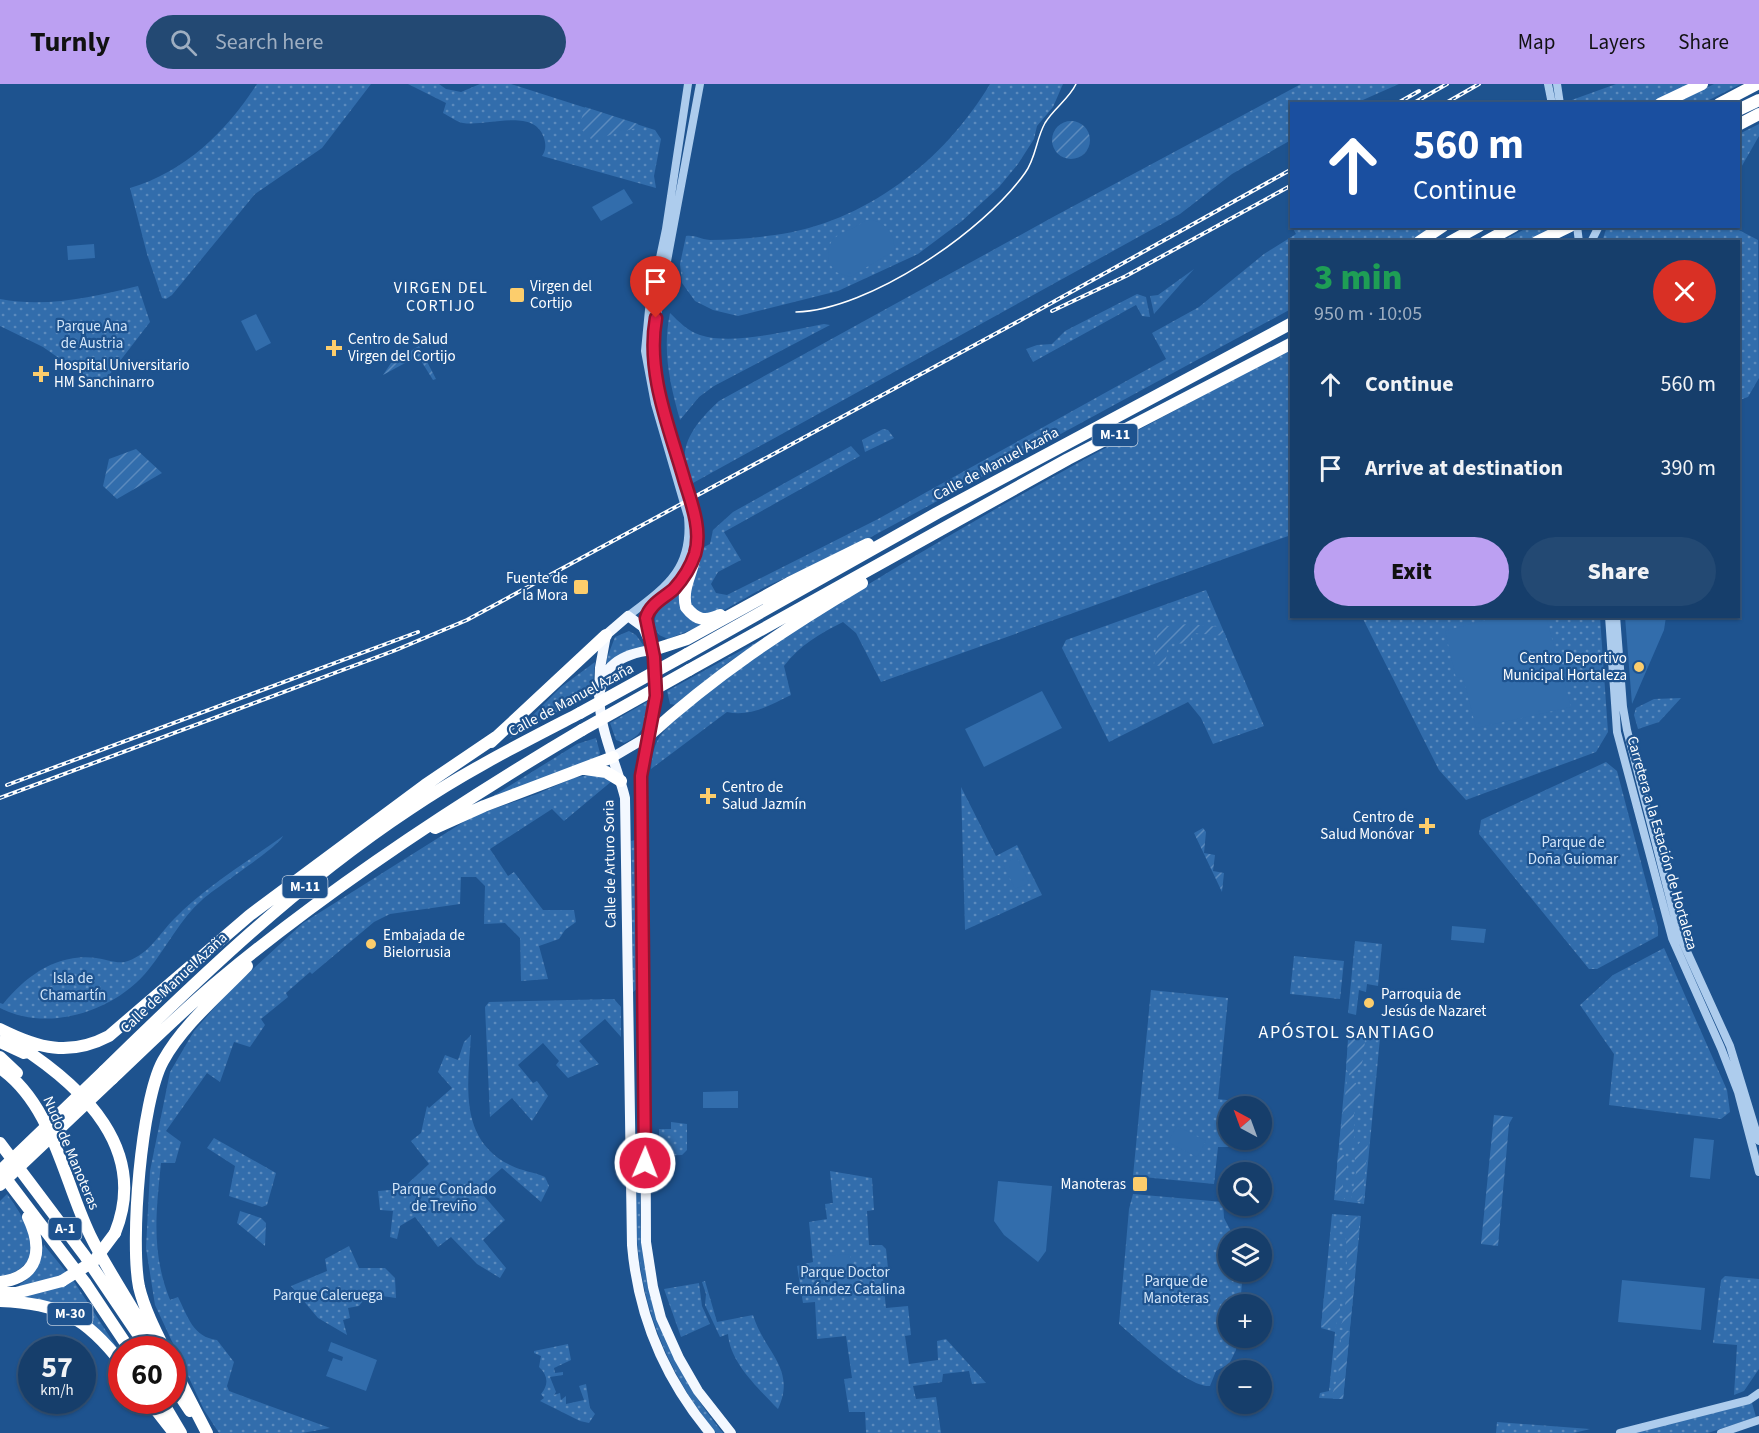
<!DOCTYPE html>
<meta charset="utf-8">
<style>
:root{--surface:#163e6b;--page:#234973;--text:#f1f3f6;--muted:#9eaec1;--line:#35577e;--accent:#bca0f2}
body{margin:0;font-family:"Source Sans 3",sans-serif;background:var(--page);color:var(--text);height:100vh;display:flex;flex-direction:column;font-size:22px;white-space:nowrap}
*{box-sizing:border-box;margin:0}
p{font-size:20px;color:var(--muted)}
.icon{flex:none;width:33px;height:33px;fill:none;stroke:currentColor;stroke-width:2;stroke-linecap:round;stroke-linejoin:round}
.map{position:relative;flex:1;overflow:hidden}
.details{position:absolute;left:1290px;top:156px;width:450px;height:378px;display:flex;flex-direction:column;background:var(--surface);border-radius:0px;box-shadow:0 2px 4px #0004,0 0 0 2px var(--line)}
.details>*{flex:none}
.hud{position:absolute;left:1290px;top:18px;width:450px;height:126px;border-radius:0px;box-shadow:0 2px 4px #0004,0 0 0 2px var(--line);background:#1a4fa0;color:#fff;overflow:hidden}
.needle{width:39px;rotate:319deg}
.buttons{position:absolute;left:1218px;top:1012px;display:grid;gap:12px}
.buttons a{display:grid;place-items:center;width:54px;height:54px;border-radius:50%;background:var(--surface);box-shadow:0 2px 4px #0004,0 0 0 2px var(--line);font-size:30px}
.speed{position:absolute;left:18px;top:1252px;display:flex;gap:12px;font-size:30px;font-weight:700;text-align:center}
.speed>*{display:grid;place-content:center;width:78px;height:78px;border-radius:50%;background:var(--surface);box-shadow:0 2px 4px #0004,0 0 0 2px var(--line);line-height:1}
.speed small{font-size:15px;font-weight:400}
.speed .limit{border:9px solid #d22;background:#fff;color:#111}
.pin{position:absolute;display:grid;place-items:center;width:51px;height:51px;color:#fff;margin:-62px -26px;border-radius:50% 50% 50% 0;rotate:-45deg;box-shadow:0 0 6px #0007}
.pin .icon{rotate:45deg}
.me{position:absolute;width:66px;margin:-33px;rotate:1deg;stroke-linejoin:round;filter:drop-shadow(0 0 4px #0008)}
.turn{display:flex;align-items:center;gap:21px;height:126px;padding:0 24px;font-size:27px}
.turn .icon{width:78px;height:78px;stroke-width:2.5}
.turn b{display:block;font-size:42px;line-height:51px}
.round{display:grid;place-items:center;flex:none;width:63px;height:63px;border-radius:32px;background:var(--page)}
.overview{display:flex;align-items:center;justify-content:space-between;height:102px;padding:0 24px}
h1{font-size:36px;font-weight:800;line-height:45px;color:#1e9e55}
.primary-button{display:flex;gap:12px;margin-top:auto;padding:12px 24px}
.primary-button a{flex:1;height:69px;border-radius:36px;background:var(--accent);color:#111;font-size:24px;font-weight:800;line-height:69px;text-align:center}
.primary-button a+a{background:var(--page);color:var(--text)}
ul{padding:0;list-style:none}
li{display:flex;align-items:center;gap:18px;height:84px;padding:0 24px}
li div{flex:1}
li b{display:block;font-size:22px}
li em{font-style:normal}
header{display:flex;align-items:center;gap:36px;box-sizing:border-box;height:84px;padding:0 30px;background:var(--accent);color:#111}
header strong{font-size:28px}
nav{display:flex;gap:33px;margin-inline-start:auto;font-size:21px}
.search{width:420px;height:54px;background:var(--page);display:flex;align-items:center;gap:15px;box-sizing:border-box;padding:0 21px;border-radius:33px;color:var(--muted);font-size:22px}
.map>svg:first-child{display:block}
</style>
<header>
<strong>Turnly</strong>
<div class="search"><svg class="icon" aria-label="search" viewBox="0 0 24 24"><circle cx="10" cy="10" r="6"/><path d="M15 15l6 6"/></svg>Search here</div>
<nav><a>Map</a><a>Layers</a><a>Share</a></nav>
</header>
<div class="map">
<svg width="1759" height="1349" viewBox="0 0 1759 1349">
<defs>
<pattern id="grass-dots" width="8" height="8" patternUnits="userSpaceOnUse" patternTransform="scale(1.5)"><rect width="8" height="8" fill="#326dac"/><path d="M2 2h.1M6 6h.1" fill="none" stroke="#5b8abd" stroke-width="1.8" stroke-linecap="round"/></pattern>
<pattern id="garden-furrows" width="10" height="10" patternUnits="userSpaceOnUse" patternTransform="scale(1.5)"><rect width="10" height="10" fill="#326dac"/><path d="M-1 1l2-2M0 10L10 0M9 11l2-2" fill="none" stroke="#5b8abd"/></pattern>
</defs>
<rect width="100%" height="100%" fill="#1e538f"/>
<path fill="url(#grass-dots)" d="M257,0H371L322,64L255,110L172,211L166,215L162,214L147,170L130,104C185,88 227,47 257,0Z
M408,0H439L446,5L461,8L480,0H511L655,46L661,55L654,92L656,104L542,72C546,66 546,61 544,54C534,23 487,43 463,39C457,38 449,32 443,29L446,19Z
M990,0H1063L1053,23L1037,42L1034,55L1018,80L999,103L962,137L918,170L838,207L738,232L713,226L695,217L682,199L680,180L686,152C696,151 699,155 710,156C732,156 753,154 775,151C865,139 944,77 990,0Z
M1301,0H1399L1356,19L1292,20L1291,56L1232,90L1180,130L693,399C690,392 685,384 685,377C682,353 704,331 719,317L1053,133Z
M1616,0H1691L1651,19L1569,20V17Z
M1714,0H1741L1703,19L1674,20Z
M1759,40V52L1739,87V50Z
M1607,142L1733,143L1758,156L1759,294L1748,313L1739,316L1738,158H1602Z
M1292,143H1436L1412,157L1292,158L1291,225L849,465L765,503L717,530L692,529L686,508L702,464L710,460L713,446L733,428L851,362L860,372L724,448L741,476L718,488L711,500L716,509L727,511L878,435L1166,275L1152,249L1199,223L1264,170L1296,150Z
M1529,143H1559L1529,157L1500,158Z
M1194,185L1154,230L1150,212L1158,211Z
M138,202L150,238L100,303L43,263L0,242V215C46,224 93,213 138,202Z
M1137,210L1146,213L1150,233L1142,232L1136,221L1033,278L1026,265L1037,261L1052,260L1065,247Z
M670,229C679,238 688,247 700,251C734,262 789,246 824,240L830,241L714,302L699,313L680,336C670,300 662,267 670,229Z
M1291,265V451L881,598L856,549L843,538C819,550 800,561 784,582L791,611C770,621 751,633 727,628L651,685C652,673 654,660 661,651C704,597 768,564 824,528C975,432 1133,348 1291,265Z
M883,345L888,346L894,354L865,368L862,356Z
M1206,506L1264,642L1213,660L1201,634L1188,618L1109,658L1062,564L1066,556Z
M676,510H679L703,541L668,555L659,551C647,532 662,522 676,510Z
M1362,533H1600L1608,648L1596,668L1466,716L1439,686Z
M629,547L636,551L646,565L606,588L607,574L615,553Z
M777,547L726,580L676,621L670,620L667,607Z
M595,578L592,609L509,655L561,603Z
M1681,614L1659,638L1638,645L1634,631L1636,624L1654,615Z
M650,616C646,637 646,650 624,659L616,656L610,639Z
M596,654L600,669L597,675L490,714L577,660Z
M1606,678L1617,687L1658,843V852L1597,885H1589L1479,750L1481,736Z
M595,690L612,697L564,737L552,725L490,765L508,792L514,788L543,826H574L576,838L565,846L559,855L539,862L548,895L521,897L520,854L505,839L484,840L485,802L476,793H461L460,820L390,830L374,838L312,890L310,888L286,909L288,913L261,935L265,941L250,963L234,958L220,998L207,989L166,1047L181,1058L175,1079H161C156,1129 151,1168 170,1216L178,1213C188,1233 193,1253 217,1256L234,1278L227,1302L229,1307L330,1344L302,1349H219L204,1326L155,1221L146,1164L150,1087L170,988L194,947L229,907L303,839L473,732L537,710L573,694Z
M961,703L996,772L1017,761L1042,811L965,846Z
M283,752C280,762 215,804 202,816C180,835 167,863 149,885C116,927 49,949 0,924V919L3,920C26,892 57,869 96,874C106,875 119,881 128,877C150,869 158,851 174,835C204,804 248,777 283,752Z
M635,756L638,904L633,908L631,757Z
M1355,857L1382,860L1378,902L1367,900L1366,908L1359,906L1356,931L1348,929Z
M1664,864L1727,1006L1730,1028L1721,1035L1609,1021L1614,970L1580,921L1613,891Z
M1294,872L1344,877L1340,915L1290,910Z
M1151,906L1228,914L1218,1015L1235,1017L1234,1023H1228L1230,1063H1218L1214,1100L1133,1092Z
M614,915L621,923V953L605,935L579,957L599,980L568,994L556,981L559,977L543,959L518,981L533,999L537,997L548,1012L532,1037L512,1014L490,1033L485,923L489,918Z
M471,951C468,1000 458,1055 510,1081C521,1087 534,1088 545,1093L549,1102L541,1118L502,1084L478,1105L505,1136L483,1156L506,1184L500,1194L477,1180L451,1153L438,1163L415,1133L400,1142L397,1155L390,1153L393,1127L380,1126L378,1107L402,1105L429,1080L411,1057L421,1049L427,1022L429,1024L452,1004L438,988L445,971L458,976L464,958Z
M1349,952L1380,954L1364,1120L1334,1116Z
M671,1038L687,1040V1066L682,1071L654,1072L653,1060L659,1054V1045H671Z
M214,1054L276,1089L267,1121L262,1123L229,1112L235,1082L207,1064Z
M637,1086L641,1088C641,1112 638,1138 643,1161C656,1238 674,1289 723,1349H716C665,1286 637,1214 636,1132C636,1118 633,1099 637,1086Z
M830,1087L872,1094L874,1126L867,1127L869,1161H882L886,1165L889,1194L883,1195L886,1224L908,1222L911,1251L905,1252L909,1280L938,1276L937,1257L946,1255L986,1299L972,1300L969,1287L943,1290L942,1298L913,1302L916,1315L936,1313L941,1349H866L865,1328H849L844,1295L852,1294L846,1252L817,1255L815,1218L803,1219L797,1182L813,1178L809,1138L827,1135L825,1120L833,1119Z
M7,1110C29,1140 52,1180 0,1193V1117Z
M1133,1110L1223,1118L1224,1134L1235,1155H1228V1188H1243L1240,1221H1228V1254H1237L1236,1266L1229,1280L1216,1287L1210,1302C1188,1304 1137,1255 1119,1240L1129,1125Z
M1332,1130L1361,1132L1343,1315L1319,1314L1320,1309L1329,1307L1335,1248L1321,1244Z
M44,1161L67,1189L21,1204L19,1201C36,1191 39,1178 44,1161Z
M349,1162L359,1184H385L395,1194L396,1214L368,1210L359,1222L348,1224L350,1234L343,1236L347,1251L318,1234L291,1202L327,1187L325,1175Z
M1725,1192L1759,1195V1285L1744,1307L1734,1311L1737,1261L1713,1259L1721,1196Z
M73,1196L121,1270C82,1230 71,1219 14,1213Z
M705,1197L717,1238L753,1231C764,1268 797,1284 778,1325C759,1305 730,1279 728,1250L720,1253L705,1221L706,1210L702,1198Z
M699,1199L702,1222L710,1240L681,1253L664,1205Z
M568,1260L571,1276L554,1284L555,1289L563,1288V1291L550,1293L556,1308L554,1311L560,1309L561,1316L566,1312V1320L584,1316L579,1302L586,1300L590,1324L595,1330L589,1339L580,1337L540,1317L544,1314L541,1310C549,1301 548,1291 539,1283L541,1272L534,1269V1267Z
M1752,1319L1756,1333L1708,1349H1629Z
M1497,1338L1590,1345L1574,1349H1496Z"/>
<path fill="url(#garden-furrows)" d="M585,23L638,40L636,44L592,56L579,43Z
M1052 56a19 19 0 1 1 38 0a19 19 0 1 1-38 0Z
M419,262L436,295L433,296L418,272L383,291L391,279Z
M136,365L162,389L117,415L103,402L109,375Z
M1188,540L1221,543L1226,552L1192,549L1190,560L1168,559L1165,583L1154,581L1158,543Z
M1203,744L1206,748L1204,769L1215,771L1213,787L1224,789L1222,808L1194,749Z
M1352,953L1365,954C1364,968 1365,987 1350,992L1346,985L1348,955Z
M1347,996L1356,999L1361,1014L1354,1028V1054L1349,1061L1341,1062L1339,1060Z
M1494,1031L1513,1033L1509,1040L1498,1162L1481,1160Z
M1361,1057L1368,1058L1362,1118L1351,1116L1356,1089L1354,1066Z
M1341,1068L1349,1078L1342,1095L1345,1115L1335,1116L1338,1069Z
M240,1127L261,1134L266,1139L265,1162L237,1139Z
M1350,1132L1360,1134L1354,1188L1347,1185L1346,1153Z
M1346,1193L1355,1194L1350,1243L1341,1241L1345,1231Z
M1324,1214L1340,1217V1227L1335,1244L1321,1243Z
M1340,1246L1350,1247L1343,1315H1333L1332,1311L1339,1289L1336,1271L1341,1260Z"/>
<path fill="#326dac" d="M624,105L633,119L601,137L592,123Z
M866,136C884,135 896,150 894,167L850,193L836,188L829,179C824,147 846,152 866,136Z
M94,160L95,174L68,176L67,162Z
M256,230L271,259L256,267L241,237Z
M1500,532L1546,533L1571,623L1476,644L1463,593L1456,594L1445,547Z
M1625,533H1666L1664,546L1632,620Z
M1042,607L1062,644L984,683L965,645Z
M1017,773L1029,799L1015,805L1003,780Z
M1452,842L1486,845L1484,859L1451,856Z
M738,1007V1024H703V1008Z
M1177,1042L1206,1057L1197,1073L1168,1058Z
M1694,1054L1714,1056L1710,1095L1690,1093Z
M998,1097L1052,1102L1046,1167L1038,1178L1004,1151L994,1137Z
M850,1170L855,1209L833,1211L828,1172Z
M1622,1196L1705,1204L1701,1246L1618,1238Z
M331,1258L377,1276L366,1307L326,1292L333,1274L342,1277L343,1273L328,1267Z"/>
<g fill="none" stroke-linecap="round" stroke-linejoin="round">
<path stroke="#adcced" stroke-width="8" d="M1548,0L1552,20
M1557,0L1560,20
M1577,142L1579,158
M1582,142H1591
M1591,158L1599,142
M693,474L697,458L696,441L658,302L654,247L700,0
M628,532C666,503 693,485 688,433L655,320L645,267L649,226L666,145L688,0
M1609,532L1617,648L1672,854L1721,964L1738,1008L1759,1088
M1616,532L1623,623L1627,646L1679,850L1730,962L1759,1057
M648,549C643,514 672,514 688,486
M1620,1349L1749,1316L1759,1309
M1721,1349L1759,1336"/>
<path stroke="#f3f8ff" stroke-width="10" d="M653,566C561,576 613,662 625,714L632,1161C638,1231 665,1295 710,1349
M599,612L600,584L606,551L628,532L643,543L653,566L656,612L643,672L640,719L645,923L646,1158L653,1203L661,1234L679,1274L698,1307L731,1349
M613,673L647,653"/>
<path stroke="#fff" stroke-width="12" d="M1660,20L1702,0
M1719,20L1757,0
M1738,26L1759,16
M1738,41L1759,30
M1419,158L1443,142
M1450,158L1479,142
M1485,158L1514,142
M1537,158L1570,142
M695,470C693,489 681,504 686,523C696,536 705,538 720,531
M653,566L687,555L789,499L868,460
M687,570L937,429L1292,239
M689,586L1068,375L1292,259
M647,653C714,592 784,545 862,499
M491,658L606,551
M585,685L606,688L621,697
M435,744L484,722L613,673
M0,945C38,964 69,973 109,952L250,831L425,701L496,653
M0,958L24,969
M18,961C83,1003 149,1065 115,1149
M0,973L17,989
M0,984C53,1021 63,1095 90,1151C109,1190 136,1227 156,1266
M104,987C200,893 298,799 410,725C464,688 522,659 580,629
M112,995C147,962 182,927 219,896C332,802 455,721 582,646
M0,1059L85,1172L143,1258
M0,1087L86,1200L130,1266
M0,1198C40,1193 43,1164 28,1133
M0,1209H16L62,1197
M0,1217C59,1219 86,1233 122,1280
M165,1266C155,1246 144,1224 139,1203C130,1158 141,1017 163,977C183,941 218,912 247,882
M172,1281L207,1349
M172,1300L190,1327
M149,1317L174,1349
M162,1317L181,1349"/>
<path stroke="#fff" stroke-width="1.5" d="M796,228C869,226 983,148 1025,89C1036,74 1036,55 1045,39C1054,24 1069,15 1076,0"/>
<g stroke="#fff" stroke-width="4">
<path id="rail" d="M1396,20L1419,7
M1412,20L1447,0
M1444,20L1479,0
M1052,227L1126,192L1292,101
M7,701L418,548
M0,714L396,566L467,536L1019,237L1292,85"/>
</g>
<use href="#rail" stroke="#1e538f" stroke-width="1.5" stroke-dasharray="4.5" stroke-linecap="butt"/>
<path stroke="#fff" stroke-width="12" d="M580,629L687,570
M582,646L689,586
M0,1087L104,987
M0,1101L112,995
M62,1197L94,1177L115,1149"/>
</g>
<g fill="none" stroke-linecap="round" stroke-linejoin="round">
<g stroke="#92132f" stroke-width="15">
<path id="route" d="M645,1079L641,692L656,612L654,573L646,534C650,520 664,514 674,505C683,495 691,482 695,470C702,447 692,420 685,398C670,345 646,290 656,234"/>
</g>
<use href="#route" stroke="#e11d48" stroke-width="10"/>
</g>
<g fill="#fccd6c" stroke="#1e538f" stroke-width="2">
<rect x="509" y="203" width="16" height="16" rx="3"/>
<path d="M331 255h6v6h6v6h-6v6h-6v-6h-6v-6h6z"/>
<path d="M38 281h6v6h6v6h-6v6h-6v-6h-6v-6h6z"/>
<rect x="573" y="495" width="16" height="16" rx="3"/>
<circle cx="1639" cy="583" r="6"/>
<path d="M705 703h6v6h6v6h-6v6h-6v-6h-6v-6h6z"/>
<path d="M1424 733h6v6h6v6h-6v6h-6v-6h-6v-6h6z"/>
<circle cx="371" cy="860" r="6"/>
<circle cx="1369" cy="919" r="6"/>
<rect x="1132" y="1092" width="16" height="16" rx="3"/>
</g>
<g text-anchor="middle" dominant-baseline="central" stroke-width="4.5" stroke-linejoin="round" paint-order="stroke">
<g fill="#1e538f" stroke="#bccbdd" stroke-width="1.5">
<rect x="1092.5" y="340" width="45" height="22" rx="4.5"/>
<rect x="282.5" y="792" width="45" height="22" rx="4.5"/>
<rect x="48.5" y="1134" width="33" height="22" rx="4.5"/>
<rect x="47.5" y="1219" width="45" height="22" rx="4.5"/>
</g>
<g font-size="14" font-weight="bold" fill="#fff">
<text x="1115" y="351">M-11</text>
<text x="305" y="803">M-11</text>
<text x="65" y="1145">A-1</text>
<text x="70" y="1230">M-30</text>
</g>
<g font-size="15" fill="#fff" stroke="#1e538f" text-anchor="start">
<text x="530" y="202">Virgen del<tspan x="530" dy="17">Cortijo</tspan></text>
<text x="348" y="255">Centro de Salud<tspan x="348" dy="17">Virgen del Cortijo</tspan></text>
<text x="54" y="281">Hospital Universitario<tspan x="54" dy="17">HM Sanchinarro</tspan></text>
<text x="568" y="494" text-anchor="end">Fuente de<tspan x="568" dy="17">la Mora</tspan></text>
<text x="1627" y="574" text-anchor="end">Centro Deportivo<tspan x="1627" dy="17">Municipal Hortaleza</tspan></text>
<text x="722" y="703">Centro de<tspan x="722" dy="17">Salud Jazmín</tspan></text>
<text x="1414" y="733" text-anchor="end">Centro de<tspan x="1414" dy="17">Salud Monóvar</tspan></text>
<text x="383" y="851">Embajada de<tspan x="383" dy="17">Bielorrusia</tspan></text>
<text x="1381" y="910">Parroquia de<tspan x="1381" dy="17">Jesús de Nazaret</tspan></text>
<text x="1126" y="1100" text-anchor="end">Manoteras</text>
</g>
<g font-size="15" fill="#d2e5f9" stroke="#1e538f">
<text x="92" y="242">Parque Ana<tspan x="92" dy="17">de Austria</tspan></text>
<text x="1573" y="758">Parque de<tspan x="1573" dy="17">Doña Guiomar</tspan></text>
<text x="73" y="894">Isla de<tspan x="73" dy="17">Chamartín</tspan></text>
<text x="444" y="1105">Parque Condado<tspan x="444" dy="17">de Treviño</tspan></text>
<text x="845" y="1188">Parque Doctor<tspan x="845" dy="17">Fernández Catalina</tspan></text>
<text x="1176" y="1197">Parque de<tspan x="1176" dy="17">Manoteras</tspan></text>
<text x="328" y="1211">Parque Caleruega</text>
</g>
<g font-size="15" fill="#fff" stroke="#1e538f">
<text transform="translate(996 380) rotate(-28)">Calle de Manuel Azaña</text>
<text transform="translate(571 616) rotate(-28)">Calle de Manuel Azaña</text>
<text transform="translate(1662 759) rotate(74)">Carretera a la Estación de Hortaleza</text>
<text transform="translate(610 780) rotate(-91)">Calle de Arturo Soria</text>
<text transform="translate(174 899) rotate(-43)">Calle de Manuel Azaña</text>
<text transform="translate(71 1069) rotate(67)">Nudo de Manoteras</text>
</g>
<g font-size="16" letter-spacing="1.5" fill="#fff" stroke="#1e538f">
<text x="441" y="204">VIRGEN DEL<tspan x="441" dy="18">CORTIJO</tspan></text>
</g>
<g font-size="18" letter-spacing="1.5" fill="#fff" stroke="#1e538f">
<text x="1347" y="948">APÓSTOL SANTIAGO</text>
</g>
</g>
</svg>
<div class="buttons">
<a><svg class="needle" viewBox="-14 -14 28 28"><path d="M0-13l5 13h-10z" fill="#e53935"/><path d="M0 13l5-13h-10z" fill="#9eaec1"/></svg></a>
<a><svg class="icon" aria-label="search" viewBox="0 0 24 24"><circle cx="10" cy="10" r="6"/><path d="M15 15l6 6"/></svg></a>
<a><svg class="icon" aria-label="layers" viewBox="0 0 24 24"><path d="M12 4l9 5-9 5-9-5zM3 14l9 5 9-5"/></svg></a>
<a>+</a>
<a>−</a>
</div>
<div class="speed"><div>57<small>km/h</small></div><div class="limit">60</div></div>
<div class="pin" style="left:656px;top:234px;background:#d93025"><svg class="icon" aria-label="arrive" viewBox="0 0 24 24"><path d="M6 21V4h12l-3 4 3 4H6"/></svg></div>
<svg class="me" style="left:645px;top:1079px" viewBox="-20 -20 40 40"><circle r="17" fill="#e11d48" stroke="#fff" stroke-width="3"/><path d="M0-11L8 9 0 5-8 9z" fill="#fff"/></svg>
<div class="hud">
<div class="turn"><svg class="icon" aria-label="ahead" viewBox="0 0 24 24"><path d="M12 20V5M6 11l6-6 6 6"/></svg><div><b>560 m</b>Continue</div></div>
</div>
<section class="details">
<div class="overview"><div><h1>3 min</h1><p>950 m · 10:05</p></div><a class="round" style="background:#d93025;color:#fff"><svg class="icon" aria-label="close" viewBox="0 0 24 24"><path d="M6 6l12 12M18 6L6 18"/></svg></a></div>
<ul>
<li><svg class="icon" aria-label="ahead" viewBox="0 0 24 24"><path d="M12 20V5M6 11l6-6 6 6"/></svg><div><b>Continue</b></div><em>560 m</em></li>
<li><svg class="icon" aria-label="arrive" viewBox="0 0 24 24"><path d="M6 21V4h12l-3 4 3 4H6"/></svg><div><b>Arrive at destination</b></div><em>390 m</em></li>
</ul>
<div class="primary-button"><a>Exit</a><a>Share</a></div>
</section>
</div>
